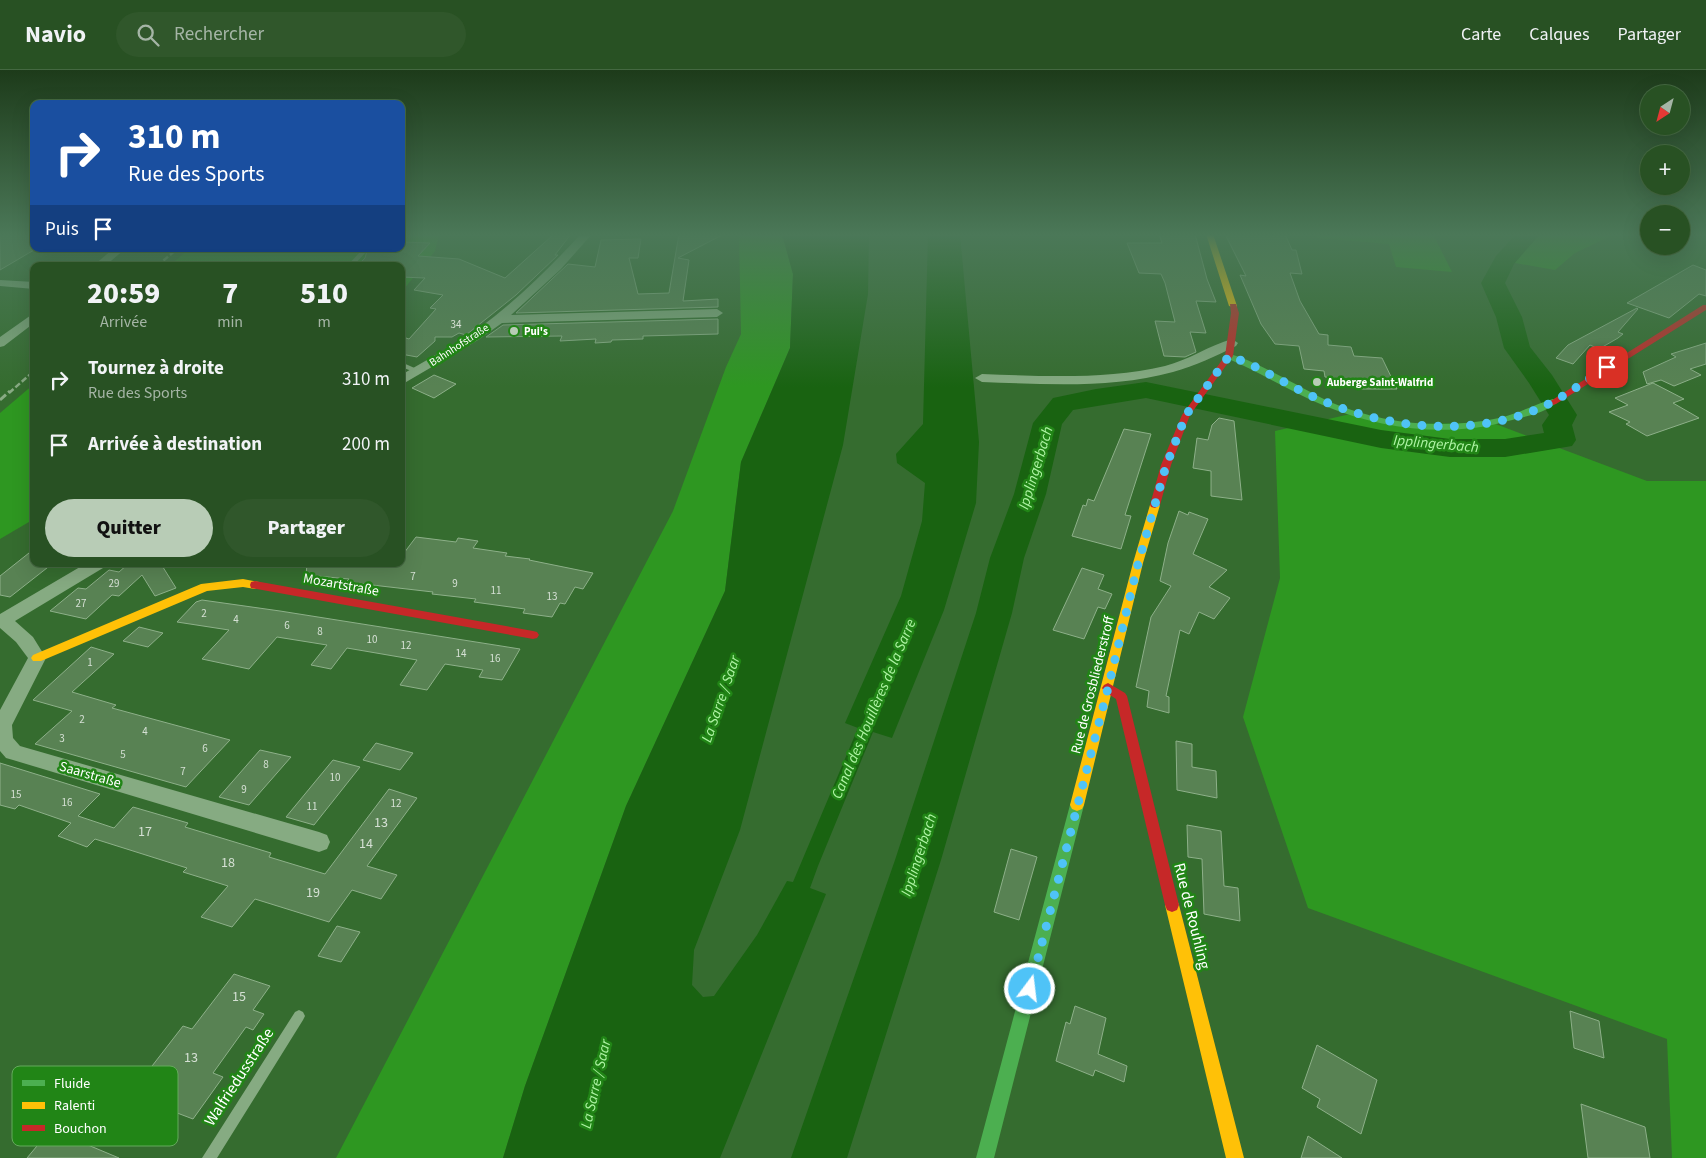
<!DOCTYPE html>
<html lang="fr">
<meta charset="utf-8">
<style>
:root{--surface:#285123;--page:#30572b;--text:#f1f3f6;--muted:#a5b5a6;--line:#446841;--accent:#b8ccb6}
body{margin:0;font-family:"Source Sans 3",sans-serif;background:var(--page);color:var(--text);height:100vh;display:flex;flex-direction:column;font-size:19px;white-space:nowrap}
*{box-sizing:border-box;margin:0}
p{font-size:16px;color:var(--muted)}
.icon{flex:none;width:28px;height:28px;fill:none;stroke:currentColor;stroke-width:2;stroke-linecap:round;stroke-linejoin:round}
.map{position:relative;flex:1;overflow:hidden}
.sheet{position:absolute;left:30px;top:192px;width:375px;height:305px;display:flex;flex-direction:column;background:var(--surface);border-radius:10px;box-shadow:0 5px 20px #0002,0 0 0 1px var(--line)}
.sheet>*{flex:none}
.banner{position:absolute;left:30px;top:30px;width:375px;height:152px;border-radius:10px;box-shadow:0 5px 20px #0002,0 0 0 1px var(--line);background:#1a4fa0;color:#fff;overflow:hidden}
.needle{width:32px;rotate:216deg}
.fabs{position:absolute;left:1640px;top:15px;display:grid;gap:10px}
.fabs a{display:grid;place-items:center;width:50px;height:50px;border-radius:50%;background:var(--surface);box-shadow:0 5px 20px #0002,0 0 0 1px var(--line);font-size:25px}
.pin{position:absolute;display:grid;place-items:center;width:42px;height:42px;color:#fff;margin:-21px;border-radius:10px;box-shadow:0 2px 8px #0006}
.me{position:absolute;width:55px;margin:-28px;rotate:15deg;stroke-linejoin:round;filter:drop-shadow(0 0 4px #0008)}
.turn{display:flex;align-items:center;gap:18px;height:105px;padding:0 15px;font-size:22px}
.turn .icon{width:65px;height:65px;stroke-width:2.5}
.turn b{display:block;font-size:35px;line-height:42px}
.then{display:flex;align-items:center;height:48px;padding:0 15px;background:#0003;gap:10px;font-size:19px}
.eta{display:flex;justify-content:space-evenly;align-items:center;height:85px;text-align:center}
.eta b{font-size:30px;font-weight:800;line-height:35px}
.button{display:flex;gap:10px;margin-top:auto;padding:10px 15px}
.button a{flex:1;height:58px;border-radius:30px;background:var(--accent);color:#111;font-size:20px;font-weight:800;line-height:58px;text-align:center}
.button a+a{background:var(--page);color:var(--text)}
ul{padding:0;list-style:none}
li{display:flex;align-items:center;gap:15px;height:65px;padding:0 15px}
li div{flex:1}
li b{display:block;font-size:19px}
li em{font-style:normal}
header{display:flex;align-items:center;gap:30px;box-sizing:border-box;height:70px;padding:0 25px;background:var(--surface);border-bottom:1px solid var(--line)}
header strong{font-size:24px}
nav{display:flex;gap:28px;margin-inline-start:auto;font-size:18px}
.search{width:350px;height:45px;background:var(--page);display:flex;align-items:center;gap:12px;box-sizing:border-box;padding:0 18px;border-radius:28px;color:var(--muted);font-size:19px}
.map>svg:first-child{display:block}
</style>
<header>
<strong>Navio</strong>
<div class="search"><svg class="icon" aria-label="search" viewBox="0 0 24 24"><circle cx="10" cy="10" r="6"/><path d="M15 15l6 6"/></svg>Rechercher</div>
<nav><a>Carte</a><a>Calques</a><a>Partager</a></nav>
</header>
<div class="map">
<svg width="1706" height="1088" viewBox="0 0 1706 1088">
<rect width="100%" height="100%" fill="#356c2f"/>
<path fill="#2e9721" d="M401,164H439L435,181L403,220H401V196H169L189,179H401Z
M739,164H782L793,204L790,278L741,392L725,521L626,736L525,1016L503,1088H336L673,441L726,297L741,264Z
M1317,164H1433L1452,202L1396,197L1389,174L1318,168Z
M1529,164H1615L1575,183L1555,200L1504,191Z
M34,314V449L0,469V343Z
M1355,343L1404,354L1493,353L1647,411H1706V1088H1672L1667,969L1308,838L1243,647L1280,508L1275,361Z"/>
<path fill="#196311" d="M782,164H869L868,224L843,375L740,760L694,880L692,915L703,927L714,926L757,865L787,811L793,812L858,658L845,653L901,526L922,451L925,413L897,393L896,384L923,354L928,164H960L979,372L976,433L944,540L892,668L873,662L818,796L810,818L826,824L720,1088H503L525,1016L626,736L725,521L741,392L790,278L793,204Z"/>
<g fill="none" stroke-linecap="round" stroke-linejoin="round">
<path fill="#196311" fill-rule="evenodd" d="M1516,164H1540L1514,194L1505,213L1522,247L1530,277L1552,305L1577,345L1572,355L1576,370L1572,376L1505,387H1450L1381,378L1146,328L1073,340L1062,354L1046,424L1024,488L1012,543L941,790L847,1088H791L895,790L976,543L990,488L1014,424L1033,353L1053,328L1096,319L1146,312L1381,360L1450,369H1505L1544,363L1542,355L1549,345L1529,313L1504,278L1496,247L1481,213L1496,186Z"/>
</g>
<path fill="#588253" stroke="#8db089" d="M0,164H34V180L0,200Z
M554,164H571L555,185H558L516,225L466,265L459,263L452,267H435V271L417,287L401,284V273L406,268L409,269L436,239L430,238L443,225L414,220L425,208L401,207V196H357L365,188L367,181L361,179L357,183L351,179H401V172L430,173L418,186L459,189L505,208Z
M679,164H724L678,188L689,190L683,231L718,229V237L516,243L568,194L595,197L601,170L641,169L638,188H629L638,224L669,223Z
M1159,164H1195L1207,209L1216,232L1196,231L1206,263L1190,262L1196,282L1185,287L1164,286L1155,251L1175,252L1165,213L1161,204L1139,203L1127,173H1162Z
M1225,164H1285L1292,180H1296L1302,204L1290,203L1300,231L1319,264L1328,265V275L1351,277L1354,286L1382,288L1397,319H1357L1353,311L1325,307L1324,301L1304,299L1299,276L1275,274L1261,254L1240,205L1246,206Z
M1693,195L1706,200V226L1699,224L1669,248L1627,233Z
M1637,238L1638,239L1618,262L1623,264L1618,268L1599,279L1590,275L1573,294L1556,288L1568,275Z
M718,249V264L643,266V269L612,270L611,272L595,273L596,269L560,271L562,266L486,267L503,255Z
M1706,273V294L1690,299L1701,305L1674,316L1661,310L1647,314L1643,302L1676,287L1671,284Z
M434,305L456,314L434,328L412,318Z
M1653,313L1684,329L1673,333L1699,348L1647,366L1626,354L1630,352L1609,342L1628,335L1615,328Z
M1219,348L1234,351L1242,430L1211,426V401L1193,398L1197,368L1208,370L1212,355Z
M1124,359L1151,364L1125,445L1131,446L1121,479L1072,466L1083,435L1086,436L1088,429L1094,431Z
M1179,441L1188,445L1189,442L1208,449L1193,484L1227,500L1209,517L1230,528L1214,549L1199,542L1189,564L1180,560L1166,626L1169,627V643L1147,637L1149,621L1136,617L1151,547L1171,516L1160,511L1168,473Z
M416,467L456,472L458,468L478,471L473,478L507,483L505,486L530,489L529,490L593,503L583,519L575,517L565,534L560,533L552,547L523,543L525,539L474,532L476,529L432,524L433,522L346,512L349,509L306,505L307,494H401V487Z
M34,479V494H52L10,527L0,525V506Z
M128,494H161L176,518L155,526L142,505L119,526L112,525L86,549L50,541L78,518L86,519L109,500L119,502Z
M1082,498L1104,505L1098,519L1112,524L1105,539L1098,537L1084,569L1053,560Z
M202,530L280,541L520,579L502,610L479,607L483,600L445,594L427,620L400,615L417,590L347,578L331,599L311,595L327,575L277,567L249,599L202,589L229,560L177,552L196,532Z
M139,557L163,563L148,577L123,571Z
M91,577L114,584L72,622L116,635L112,638L230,670L186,717L35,674L72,641L33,630Z
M1176,671L1192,674V697L1216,701L1217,728L1177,720Z
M376,673L413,683L400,700L363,690Z
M260,680L291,687L249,735L219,727Z
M333,690L360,697L314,755L286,747Z
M0,693L100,724L78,746L114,758L133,737L188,753L185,757L271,783L269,787L325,804L389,719L417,728L367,796L397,805L381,829L352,820L329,852L255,829L232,857L201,847L228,816L183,802L187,798L95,769L87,777L58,766L71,753L19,735L15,739L0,735Z
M1187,755L1221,761L1224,816L1238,818L1240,851L1204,844L1202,789L1188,787Z
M1011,779L1037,787L1019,850L994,842Z
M337,856L360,862L341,892L318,886Z
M234,904L270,916L253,940L264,944L253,960L246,957L213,1003L223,1007L193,1049L164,1038L176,1021L142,1009L183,956L192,959Z
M1075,936L1106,948L1098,984L1127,996L1124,1012L1095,1000L1093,1006L1056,991L1066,952L1070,954Z
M1570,941L1599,951L1604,988L1574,978Z
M1317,975L1377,1010L1361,1064L1317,1037L1320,1029L1302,1018Z
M1581,1034L1645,1057L1650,1088H1588Z
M61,1047L97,1063L88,1075L119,1088H27Z
M1308,1066L1342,1088H1301Z"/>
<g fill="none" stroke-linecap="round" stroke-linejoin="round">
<path fill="#86ab82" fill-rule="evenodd" d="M361,181L366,182L353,196H347Z
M401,292L419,300L420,301L417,303L401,297Z
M299,940L303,942L305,946L303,950L217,1088H202L295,942Z"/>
<path fill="#86ab82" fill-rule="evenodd" d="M581,164H592L561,199L511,245L717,239L723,243L717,247L502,253L478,270L401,315V305C433,286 467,269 495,246C526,221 554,193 581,164Z
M113,179H125L105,196H93Z
M0,210L34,212V219L0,216Z
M34,243V253L4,276L0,277V267Z
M1232,269L1238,273L1236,276C1216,286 1195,296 1173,302C1111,319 1045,314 982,312L975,308L982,304C1043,306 1105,310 1165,296C1189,290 1210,275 1232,269Z
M85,494H105L103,498L15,551L33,567L46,588L12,655L13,668L20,676L319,762L327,765L330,772L327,779L319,782L13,690L6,688L0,681V640L28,588L16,572L0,558V544Z"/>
<path fill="#4caf50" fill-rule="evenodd" d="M1226,284C1241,282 1310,323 1330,332C1381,354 1444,360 1499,348C1518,344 1535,334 1553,329L1557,332C1546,343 1524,347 1508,351C1449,368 1381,359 1325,336C1291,322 1260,302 1226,288Z
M1077,729L1082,731L1084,735L994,1088H976L1070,735L1072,731Z"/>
<path fill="#ffc107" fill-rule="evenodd" d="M1206,164H1213L1237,236L1236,238L1229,236Z
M1155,432L1160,435L1143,493L1084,735L1082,739L1077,741L1072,739L1070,735L1133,493L1150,435Z
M243,509L259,512L260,515L255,519L243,517L207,521L41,591H33L31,588L33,585L201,514Z
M1172,828L1177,830L1179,835L1244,1088H1226L1165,835L1167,830Z"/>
<path fill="#c62828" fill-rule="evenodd" d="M1230,234H1236L1239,243L1233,286L1190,345L1171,395L1160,435L1155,438L1151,437L1150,435L1161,395L1182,345L1225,286L1231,243Z
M1703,235H1706V240L1556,334L1553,335L1549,332Z
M255,511L533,561L537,562L539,565L537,568L533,569L251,518L250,515L251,512Z
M1108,613L1125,623L1127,626L1179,835L1177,840L1172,842L1167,840L1165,835L1116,629L1104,621L1102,618L1104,615Z"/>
<path stroke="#89ab84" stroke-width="2.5" stroke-dasharray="6 2.5" stroke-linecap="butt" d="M157,196L177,179
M9,323L34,301"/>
<path stroke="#89ab84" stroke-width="3" stroke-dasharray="8 3" stroke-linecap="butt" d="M0,330L10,321"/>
</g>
<linearGradient id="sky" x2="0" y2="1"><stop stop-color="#1d3b1a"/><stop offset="0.52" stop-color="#4b7858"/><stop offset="1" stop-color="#4b7858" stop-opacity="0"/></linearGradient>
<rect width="1706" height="317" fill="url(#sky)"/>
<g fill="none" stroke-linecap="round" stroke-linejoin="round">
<path stroke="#4fc3f7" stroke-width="9" stroke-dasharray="0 16.2" d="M1030,919L1108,618L1138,494L1166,396L1186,345L1229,286C1262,297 1289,317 1321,330C1387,359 1475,368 1542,337C1565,327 1586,310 1607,297"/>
</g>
<g fill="#b8ccb6" stroke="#218516" stroke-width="2">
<circle cx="514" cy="261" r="5"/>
<circle cx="1317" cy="312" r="5"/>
</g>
<g text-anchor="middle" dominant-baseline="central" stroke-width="5" stroke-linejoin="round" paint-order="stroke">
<g font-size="11" fill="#d5e0d4">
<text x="456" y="254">34</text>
<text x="413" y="506">7</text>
<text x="114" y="513">29</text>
<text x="455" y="513">9</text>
<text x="496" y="520">11</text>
<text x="552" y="526">13</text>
<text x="81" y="533">27</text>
<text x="204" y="543">2</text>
<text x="236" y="549">4</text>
<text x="287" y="555">6</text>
<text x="320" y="561">8</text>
<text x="372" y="569">10</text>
<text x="406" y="575">12</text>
<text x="461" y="583">14</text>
<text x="495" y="588">16</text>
<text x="90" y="592">1</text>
<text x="82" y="649">2</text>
<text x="145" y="661">4</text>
<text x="62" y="668">3</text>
<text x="205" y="678">6</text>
<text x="123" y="684">5</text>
<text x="266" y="694">8</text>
<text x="183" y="701">7</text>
<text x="335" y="707">10</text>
<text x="244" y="719">9</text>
<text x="16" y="724">15</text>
<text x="67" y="732">16</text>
<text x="396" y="733">12</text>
<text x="312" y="736">11</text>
</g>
<g font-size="11" font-weight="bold" fill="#fff" stroke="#218516" text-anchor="start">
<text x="524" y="261">Pui's</text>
<text x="1327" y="312">Auberge Saint-Walfrid</text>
</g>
<g font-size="11" fill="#fff" stroke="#218516">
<text transform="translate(459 275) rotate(-33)">Bahnhofstraße</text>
</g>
<g font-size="14" fill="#fff" stroke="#218516">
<text transform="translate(341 515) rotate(10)">Mozartstraße</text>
<text transform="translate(1093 615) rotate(-76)">Rue de Grosbliederstroff</text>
<text transform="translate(90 705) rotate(16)">Saarstraße</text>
</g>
<g font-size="14" fill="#d5e0d4">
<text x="381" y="753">13</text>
<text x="145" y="762">17</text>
<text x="366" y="774">14</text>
<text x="228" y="793">18</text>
<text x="313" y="823">19</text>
<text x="239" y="927">15</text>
<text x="191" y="988">13</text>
</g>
<g font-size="15" font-style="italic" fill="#b0f5a6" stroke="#218516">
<text transform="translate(1436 374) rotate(5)">Ipplingerbach</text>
<text transform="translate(1036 398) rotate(-73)">Ipplingerbach</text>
<text transform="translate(721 629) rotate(-71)">La Sarre / Saar</text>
<text transform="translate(874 639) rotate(-67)">Canal des Houillères de la Sarre</text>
<text transform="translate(919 785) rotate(-72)">Ipplingerbach</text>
<text transform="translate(596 1014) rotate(-77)">La Sarre / Saar</text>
</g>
<g font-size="16" fill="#fff" stroke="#218516">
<text transform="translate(1192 846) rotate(76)">Rue de Rouhling</text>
<text transform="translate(239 1007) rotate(-57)">Walfriedusstraße</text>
</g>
</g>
<rect x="12" y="996" width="166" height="80" rx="8" fill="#218516" stroke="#64aa5c" stroke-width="1"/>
<rect x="22" y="1010" width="23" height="6" fill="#4caf50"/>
<rect x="22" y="1032" width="23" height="7" fill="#ffc107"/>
<rect x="22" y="1055" width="23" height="6" fill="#c62828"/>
<g font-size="14" fill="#fff">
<text x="54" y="1018">Fluide</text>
<text x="54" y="1040">Ralenti</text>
<text x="54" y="1063">Bouchon</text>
</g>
</svg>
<div class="fabs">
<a><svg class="needle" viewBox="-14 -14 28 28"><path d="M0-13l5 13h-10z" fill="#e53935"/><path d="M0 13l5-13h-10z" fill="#a5b5a6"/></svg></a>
<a>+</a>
<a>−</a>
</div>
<div class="pin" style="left:1607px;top:297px;background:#d93025"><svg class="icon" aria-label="arrive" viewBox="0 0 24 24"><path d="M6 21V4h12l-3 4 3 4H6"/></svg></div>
<svg class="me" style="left:1030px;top:919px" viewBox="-20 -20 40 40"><circle r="17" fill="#4fc3f7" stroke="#fff" stroke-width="3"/><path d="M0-11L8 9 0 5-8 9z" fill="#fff"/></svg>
<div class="banner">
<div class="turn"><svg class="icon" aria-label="right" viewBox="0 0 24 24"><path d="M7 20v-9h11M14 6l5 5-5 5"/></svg><div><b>310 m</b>Rue des Sports</div></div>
<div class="then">Puis<svg class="icon" aria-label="arrive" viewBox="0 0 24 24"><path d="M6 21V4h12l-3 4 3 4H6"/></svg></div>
</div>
<section class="sheet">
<div class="eta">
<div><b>20:59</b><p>Arrivée</p></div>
<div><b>7</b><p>min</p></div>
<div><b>510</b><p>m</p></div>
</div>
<ul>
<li><svg class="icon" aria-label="right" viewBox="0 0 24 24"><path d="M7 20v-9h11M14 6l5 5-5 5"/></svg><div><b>Tournez à droite</b><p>Rue des Sports</p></div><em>310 m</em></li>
<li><svg class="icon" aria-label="arrive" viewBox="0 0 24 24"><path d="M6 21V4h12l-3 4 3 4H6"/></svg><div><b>Arrivée à destination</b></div><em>200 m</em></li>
</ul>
<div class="button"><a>Quitter</a><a>Partager</a></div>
</section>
</div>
